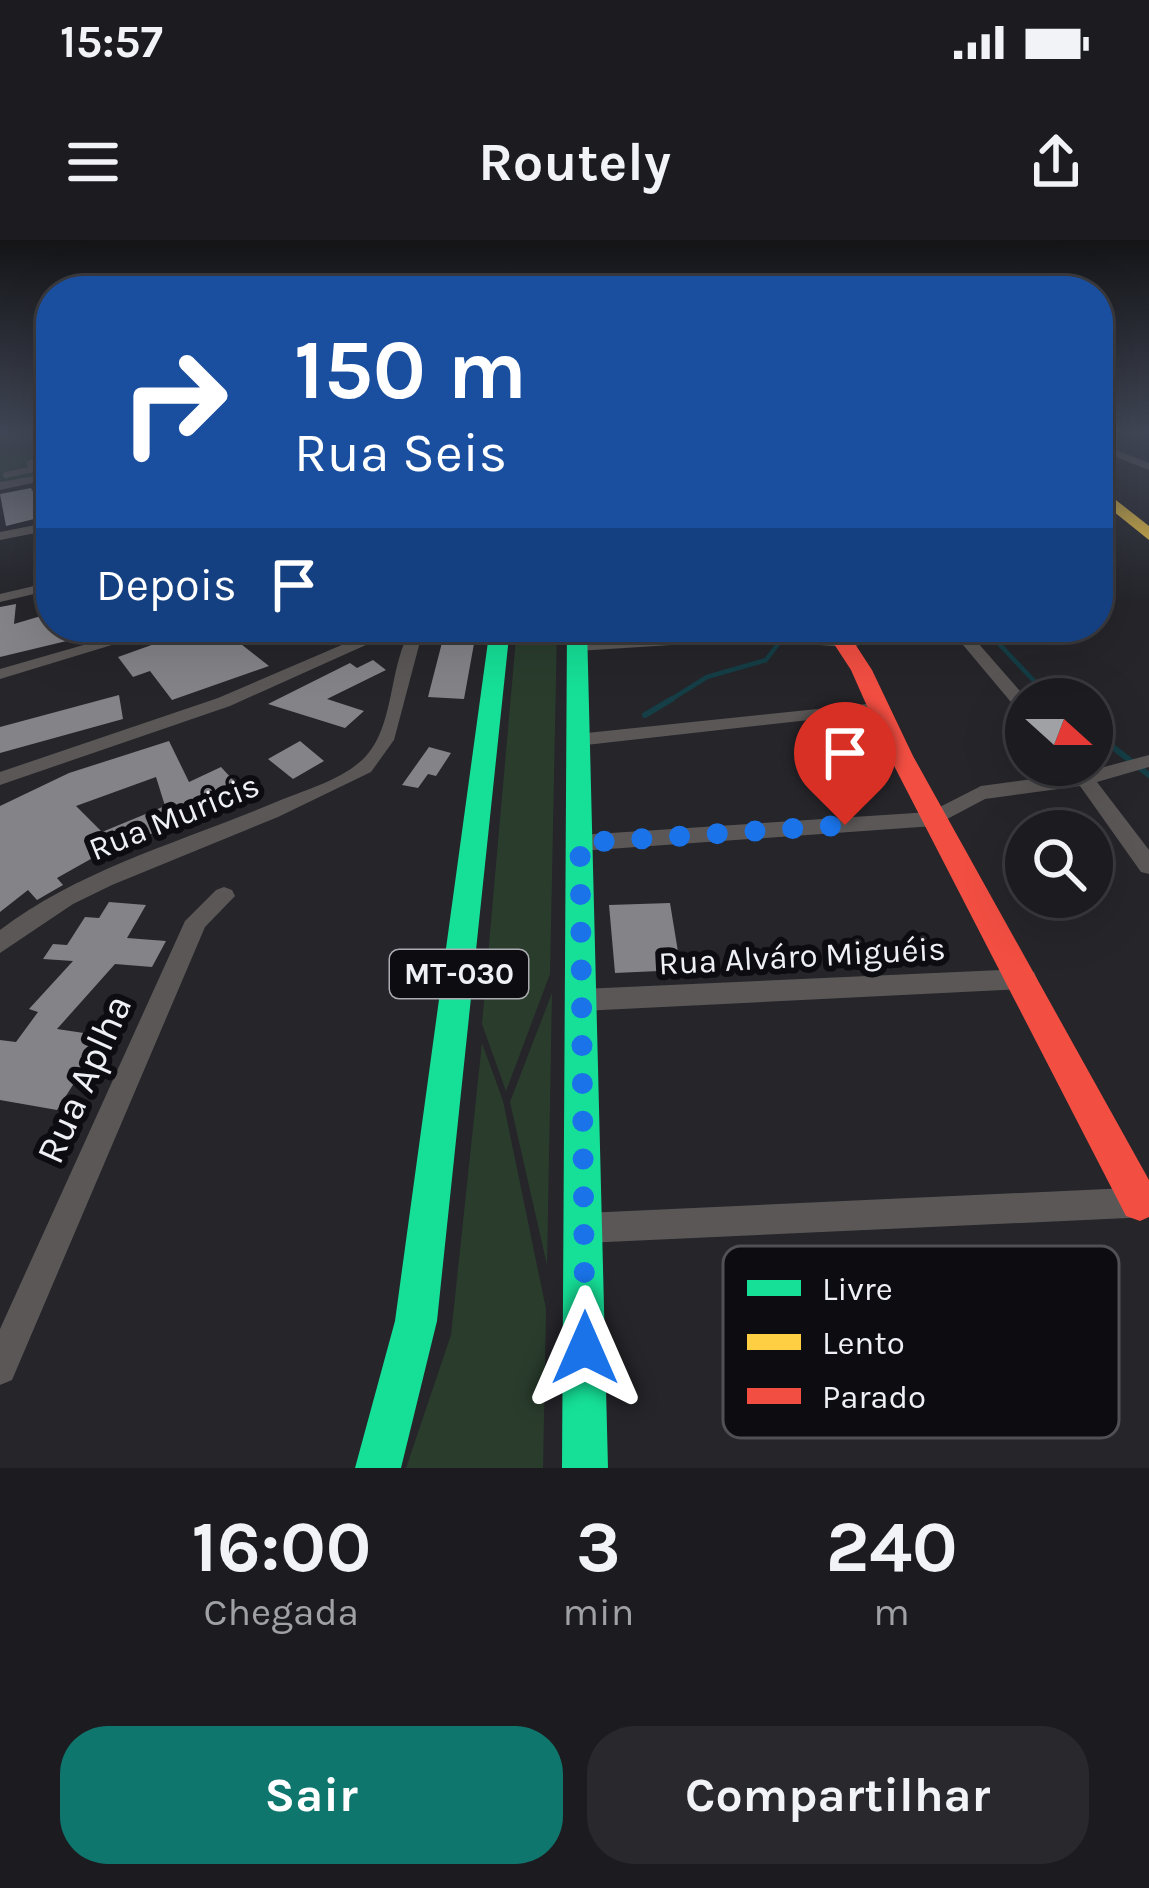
<!DOCTYPE html>
<html lang="pt">
<meta charset="utf-8">
<style>
:root{--surface:#1c1c20;--page:#29292d;--text:#f1f3f6;--muted:#a0a1a5;--line:#3a3a3e;--accent:#0f766e}
body{margin:0;font-family:Karla,sans-serif;background:var(--page);color:var(--text);height:100vh;display:flex;flex-direction:column;font-size:45px;white-space:nowrap}
*{box-sizing:border-box;margin:0}
p{font-size:39px;color:var(--muted)}
.icon{flex:none;width:66px;height:66px;fill:none;stroke:currentColor;stroke-width:2;stroke-linecap:round;stroke-linejoin:round}
.map{position:relative;height:1228px;overflow:hidden}
.side{display:flex;flex-direction:column;background:var(--surface);flex:1}
.side>*{flex:none}
.top-card{position:absolute;left:36px;top:36px;width:1077px;height:366px;border-radius:48px;box-shadow:0 12px 48px #0002,0 0 0 3px var(--line);background:#1a4fa0;color:#fff;overflow:hidden}
.needle{width:78px;rotate:111deg}
.controls{position:absolute;left:1005px;top:438px;display:grid;gap:24px}
.controls a{display:grid;place-items:center;width:108px;height:108px;border-radius:50%;background:var(--surface);box-shadow:0 12px 48px #0002,0 0 0 3px var(--line);font-size:60px}
.pin{position:absolute;display:grid;place-items:center;width:102px;height:102px;color:#fff;margin:-123px -51px;border-radius:50% 50% 50% 0;rotate:-45deg;box-shadow:0 0 12px #0007}
.pin .icon{rotate:45deg}
.me{position:absolute;width:132px;margin:-66px;rotate:0deg;stroke-linejoin:round;filter:drop-shadow(0 0 9px #0008)}
.turn{display:flex;align-items:center;gap:42px;height:252px;padding:0 60px;font-size:54px}
.turn .icon{width:156px;height:156px;stroke-width:2.5}
.turn b{display:block;font-size:84px;line-height:102px}
.then{display:flex;align-items:center;height:114px;padding:0 60px;background:#0003;gap:24px;font-size:45px}
.eta{display:flex;justify-content:space-evenly;align-items:center;height:204px;text-align:center}
.eta b{font-size:72px;font-weight:700;line-height:84px}
.action{display:flex;gap:24px;margin-top:auto;padding:24px 60px}
.action a{flex:1;height:138px;border-radius:48px;background:var(--accent);color:#fff;font-size:48px;font-weight:700;line-height:138px;text-align:center}
.action a+a{background:var(--page);color:var(--text)}
.status{display:flex;justify-content:space-between;align-items:center;height:84px;padding:0 60px;background:var(--surface);direction:ltr}
.status svg{height:33px;fill:currentColor}
header{display:flex;justify-content:space-between;align-items:center;height:156px;padding:0 60px;background:var(--surface);font-size:54px;font-weight:700}
.map>svg:first-child{display:block}
</style>
<div class="status"><b>15:57</b><svg viewBox="0 0 49 12"><path d="M0 12V9h3v3zM5 12V6h3v6zM10 12V3h3v9zM15 12V0h3v12zM26 1h20v11H26zM47 4h2v5h-2z"/></svg></div>
<header><svg class="icon" aria-label="menu" viewBox="0 0 24 24"><path d="M4 6h16M4 12h16M4 18h16"/></svg>Routely<svg class="icon" aria-label="share" viewBox="0 0 24 24"><path d="M12 15V3M7 8l5-5 5 5M5 13v7h14v-7"/></svg></header>
<div class="map">
<svg width="1149" height="1228" viewBox="0 0 1149 1228">
<rect width="100%" height="100%" fill="#25252a"/>
<path fill="#2a3d2d" d="M0,192H51V233L0,242Z
M517,387H557L550,734L506,851L482,784Z
M552,753L547,1025L510,862Z
M482,803L503,861L546,1069L543,1228H406L451,1095Z"/>
<g fill="none" stroke-linecap="round" stroke-linejoin="round">
<path stroke="#153e46" stroke-width="4.5" d="M987,391L1051,459
M667,462L707,437L766,420L778,404L808,387"/>
<path stroke="#153e46" stroke-width="6" d="M645,475L672,459
M1092,491L1149,535"/>
</g>
<path fill="#838388" fill-rule="evenodd" d="M31,248L46,276L6,286L0,254Z
M16,364L14,384L51,373V387H103L104,392L0,417V367Z
M202,387H270L237,401L269,426L172,460L150,431L133,437L118,417Z
M446,387H477L464,459L428,457Z
M373,420L386,430L327,459L364,471L345,488L268,464L350,423L357,428Z
M119,455L123,479L0,513V487Z
M169,501L189,542L221,527L246,554L122,606L121,602L57,638L63,645L37,660L28,650L0,672V566L69,533ZM156,537L165,566L102,592L76,566Z
M300,501L324,521L293,539L268,519Z
M429,507L451,513L436,536L428,534L418,548L402,545Z
M109,662L146,665L127,698L166,701L152,727L115,724L57,789L104,796L57,870L0,860V800L16,802L38,772L29,769L73,721L43,719L53,704L67,705L85,677L99,678Z
M670,663L681,730L615,733L609,665Z"/>
<g fill="none" stroke-linecap="round" stroke-linejoin="round">
<path stroke="#5b5757" stroke-width="6" d="M31,230L30,223L51,216
M6,235L51,225"/>
<path fill="#5b5757" fill-rule="evenodd" d="M1098,203L1149,223V230L1098,210Z
M51,233V239L0,250V242Z
M51,282V290L0,300V292Z
M51,342V350L0,362V354Z
M146,387H171L0,439V429Z
M908,387H943L935,392L848,407L749,400L578,411L570,406L578,401L749,390L848,397Z
M948,387H964L1027,459L1026,474L1020,473Z
M372,392L380,397L377,400L230,466L0,545V532L218,458Z
M413,393L421,398L394,500L371,532L278,577L112,645L73,664L0,713V690C82,628 182,602 276,562C304,550 344,540 366,516C394,485 389,431 408,395Z
M875,463L884,468L881,472L577,506L568,500L577,494Z
M1149,515V527L1097,542L1149,610V634L1141,632L1080,546L985,559L934,586L580,611L570,603L580,595L930,572L981,546L1071,534L1065,525H1084L1089,531Z
M224,647L232,650L235,656L205,687L12,1140L0,1145V1089L185,681L216,650Z
M1025,729L1034,732L1037,739L1034,746L1025,749L582,771L573,768L570,760L573,752L582,749Z
M1149,947V977L585,1003L574,999L570,988L574,977L585,973Z"/>
<path fill="#16e098" fill-rule="evenodd" d="M490,387H510L437,1081L401,1228H355L395,1081Z
M567,387H587L608,1228H562Z"/>
<path fill="#ffcf43" fill-rule="evenodd" d="M1098,246L1149,286V300L1098,259Z"/>
<path fill="#f24e42" fill-rule="evenodd" d="M823,387H844L872,430L913,516L1149,940V977L1140,981L1126,976L889,516L851,430Z"/>
</g>
<linearGradient id="sky" x2="0" y2="1"><stop stop-color="#141417"/><stop offset="0.53" stop-color="#404655"/><stop offset="1" stop-color="#404655" stop-opacity="0"/></linearGradient>
<rect width="1149" height="363" fill="url(#sky)"/>
<g fill="none" stroke-linecap="round" stroke-linejoin="round">
<path stroke="#1a73e8" stroke-width="21" stroke-dasharray="0 37.8" d="M585,1108L580,603L845,585"/>
</g>
<g text-anchor="middle" dominant-baseline="central" stroke-width="12" stroke-linejoin="round" paint-order="stroke">
<rect fill="#0d0d11" stroke="#abacb1" stroke-width="3" x="390" y="710" width="138" height="48" rx="9"/>
<g font-size="30" font-weight="bold" fill="#eff0f5">
<text x="459" y="734">MT-030</text>
</g>
<g font-size="33" fill="#eff0f5" stroke="#0d0d11">
<text transform="translate(174 577) rotate(-22)">Rua Muricis</text>
<text transform="translate(802 716) rotate(-3)">Rua Alváro Miguéis</text>
</g>
<g font-size="39" fill="#eff0f5" stroke="#0d0d11">
<text transform="translate(84 839) rotate(-66)">Rua Aplha</text>
</g>
</g>
<rect x="723" y="1006" width="396" height="192" rx="18" fill="#0d0d11" stroke="#515155" stroke-width="3"/>
<rect x="747" y="1040" width="54" height="16" fill="#16e098"/>
<rect x="747" y="1094" width="54" height="16" fill="#ffcf43"/>
<rect x="747" y="1148" width="54" height="16" fill="#f24e42"/>
<g font-size="33" fill="#eff0f5">
<text x="822" y="1060">Livre</text>
<text x="822" y="1114">Lento</text>
<text x="822" y="1168">Parado</text>
</g>
</svg>
<div class="controls">
<a><svg class="needle" viewBox="-14 -14 28 28"><path d="M0-13l5 13h-10z" fill="#e53935"/><path d="M0 13l5-13h-10z" fill="#a0a1a5"/></svg></a>
<a><svg class="icon" aria-label="search" viewBox="0 0 24 24"><circle cx="10" cy="10" r="6"/><path d="M15 15l6 6"/></svg></a>
</div>
<div class="pin" style="left:845px;top:585px;background:#d93025"><svg class="icon" aria-label="arrive" viewBox="0 0 24 24"><path d="M6 21V4h12l-3 4 3 4H6"/></svg></div>
<svg class="me" style="left:585px;top:1108px" viewBox="-20 -20 40 40"><path d="M0-17L14 15 0 8-14 15z" fill="#1a73e8" stroke="#fff" stroke-width="4"/></svg>
<div class="top-card">
<div class="turn"><svg class="icon" aria-label="right" viewBox="0 0 24 24"><path d="M7 20v-9h11M14 6l5 5-5 5"/></svg><div><b>150 m</b>Rua Seis</div></div>
<div class="then">Depois<svg class="icon" aria-label="arrive" viewBox="0 0 24 24"><path d="M6 21V4h12l-3 4 3 4H6"/></svg></div>
</div>
</div>
<section class="side">
<div class="eta">
<div><b>16:00</b><p>Chegada</p></div>
<div><b>3</b><p>min</p></div>
<div><b>240</b><p>m</p></div>
</div>
<div class="action"><a>Sair</a><a>Compartilhar</a></div>
</section>
